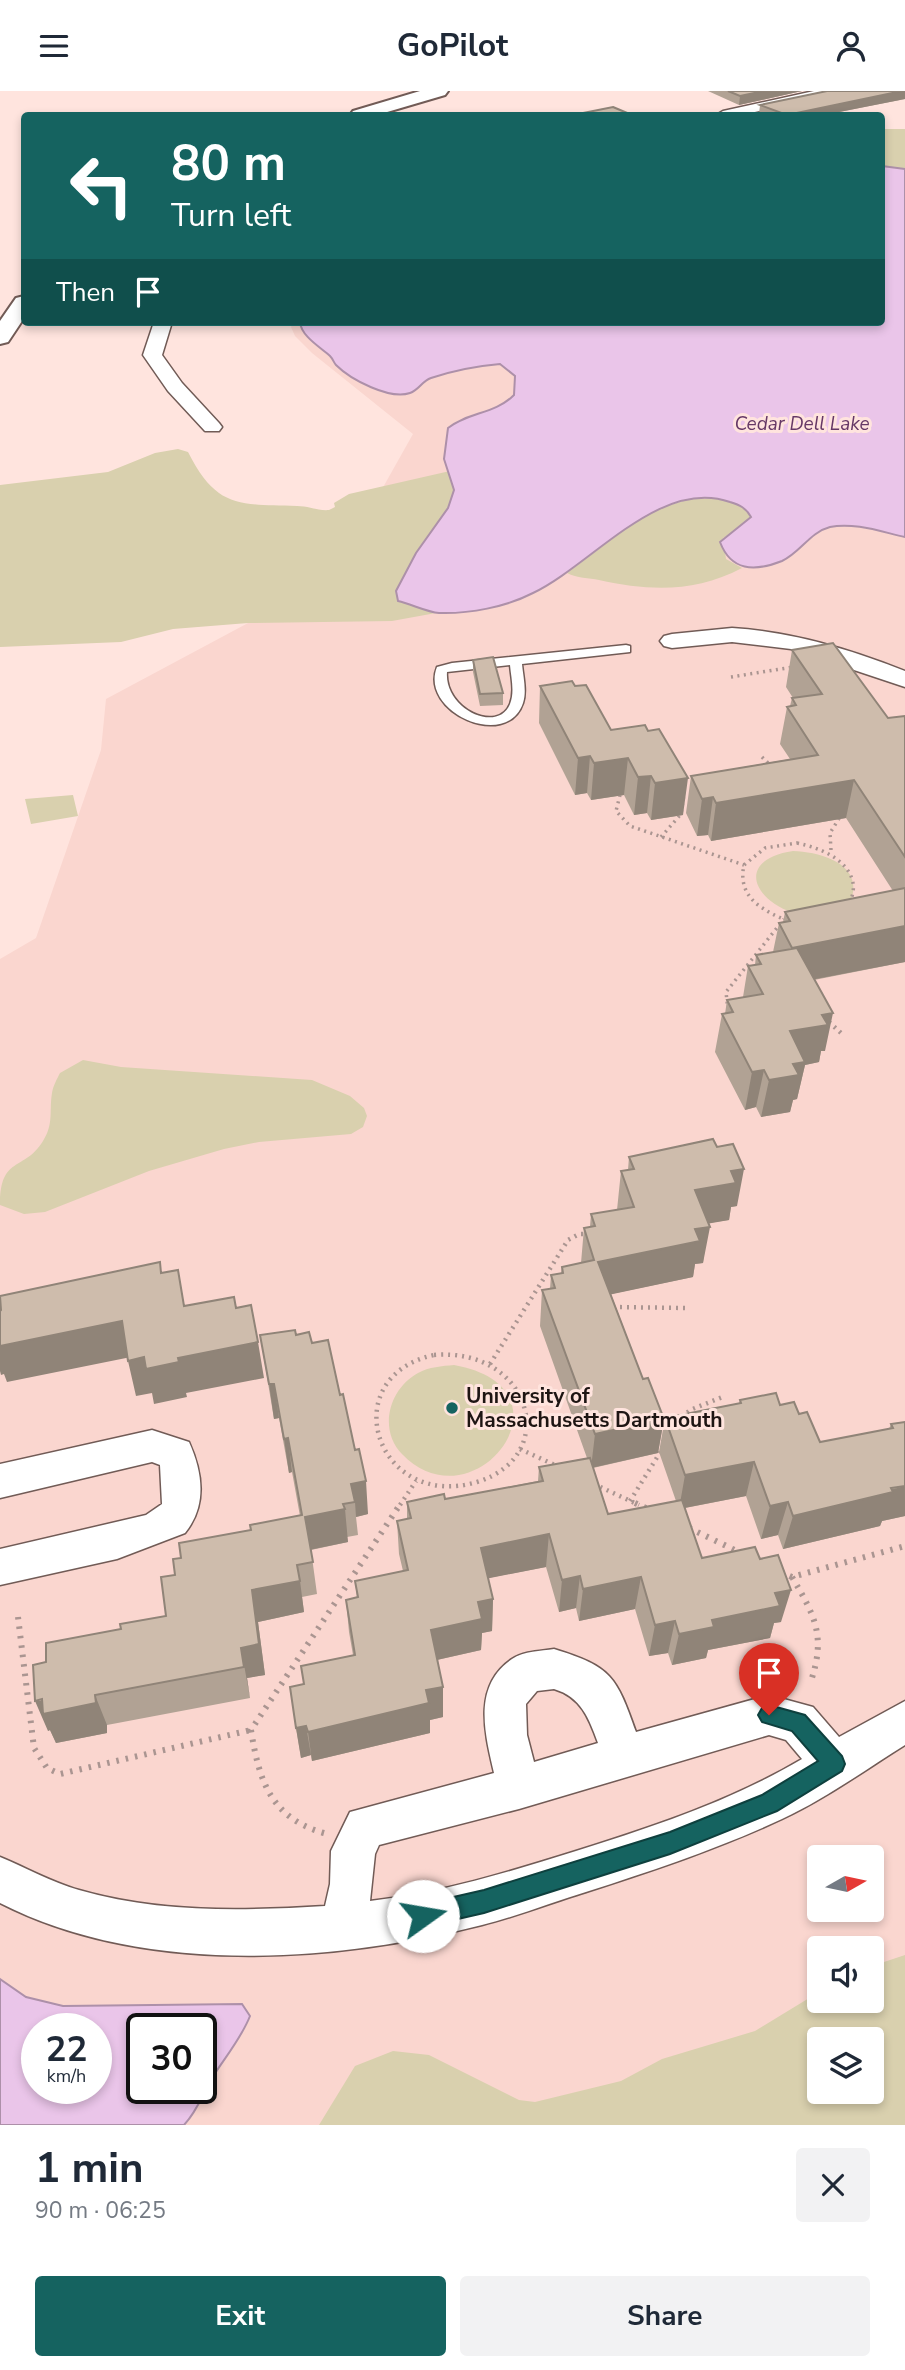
<!DOCTYPE html>
<meta charset="utf-8">
<style>
:root{--surface:#fff;--page:#f2f2f3;--text:#1f2937;--muted:#747a83;--accent:#156360}
body{margin:0;font-family:"Nunito Sans",sans-serif;background:var(--page);color:var(--text);height:100vh;display:flex;flex-direction:column;font-size:26px;white-space:nowrap}
*{box-sizing:border-box;margin:0}
p{font-size:23px;color:var(--muted)}
.icon{flex:none;width:38px;height:38px;fill:none;stroke:currentColor;stroke-width:2;stroke-linecap:round;stroke-linejoin:round}
.map{position:relative;height:2034px;overflow:hidden}
.drawer{display:flex;flex-direction:column;background:var(--surface);flex:1}
.drawer>*{flex:none}
.guide{position:absolute;left:21px;top:21px;width:864px;height:214px;border-radius:7px;box-shadow:0 4px 10px #0003;background:#156360;color:#fff;overflow:hidden}
.needle{width:46px;rotate:81deg}
.tools{position:absolute;left:807px;top:1754px;display:grid;gap:14px}
.tools a{display:grid;place-items:center;width:77px;height:77px;border-radius:7px;background:var(--surface);box-shadow:0 4px 10px #0003;font-size:35px}
.speed{position:absolute;left:21px;top:1922px;display:flex;gap:14px;font-size:35px;font-weight:700;text-align:center}
.speed>*{display:grid;place-content:center;width:91px;height:91px;border-radius:50%;background:var(--surface);box-shadow:0 4px 10px #0003;line-height:1}
.speed small{font-size:18px;font-weight:400}
.speed .limit{border:4px solid #111;border-radius:10px;background:#fff;color:#111}
.pin{position:absolute;display:grid;place-items:center;width:60px;height:60px;color:#fff;margin:-72px -30px;border-radius:50% 50% 50% 0;rotate:-45deg;box-shadow:0 0 7px #0007}
.pin .icon{rotate:45deg}
.me{position:absolute;width:77px;margin:-38px;rotate:77deg;stroke-linejoin:round;filter:drop-shadow(0 0 5px #0008)}
.turn{display:flex;align-items:center;gap:24px;height:147px;padding:0 35px;font-size:32px}
.turn .icon{width:91px;height:91px;stroke-width:2.5}
.turn b{display:block;font-size:49px;line-height:60px}
.then{display:flex;align-items:center;height:66px;padding:0 35px;background:#0003;gap:14px;font-size:26px}
.round{display:grid;place-items:center;flex:none;width:74px;height:74px;border-radius:7px;background:var(--page)}
.headline{display:flex;align-items:center;justify-content:space-between;height:119px;padding:0 35px}
h1{font-size:42px;font-weight:700;line-height:52px}
.button{display:flex;gap:14px;margin-top:auto;padding:14px 35px}
.button a{flex:1;height:80px;border-radius:7px;background:var(--accent);color:#fff;font-size:28px;font-weight:700;line-height:80px;text-align:center}
.button a+a{background:var(--page);color:var(--text)}
header{display:flex;justify-content:space-between;align-items:center;height:91px;padding:0 35px;background:var(--surface);font-size:32px;font-weight:700}
.map>svg:first-child{display:block}
</style>
<header><svg class="icon" aria-label="menu" viewBox="0 0 24 24"><path d="M4 6h16M4 12h16M4 18h16"/></svg>GoPilot<svg class="icon" aria-label="person" viewBox="0 0 24 24"><circle cx="12" cy="8" r="4"/><path d="M4 21q1-7 8-7t8 7"/></svg></header>
<div class="map">
<svg width="905" height="2034" viewBox="0 0 905 2034">
<rect width="100%" height="100%" fill="#ffe4de"/>
<path fill="#fad6cf" fill-rule="evenodd" d="M882,73L905,75V2034H0V868L36,847L101,659L106,608L332,487L413,343L312,262L295,245L291,236L294,231H882ZM819,1766H872V1818H819ZM819,1857H872V1909H819ZM37,1937H96V1997H37ZM142,1937H201V1997H142ZM819,1948H872V2000H819Z"/>
<path fill="#d9d0ae" fill-rule="evenodd" d="M882,38H905V78L882,75Z
M178,358L188,361C217,418 239,413 297,415C309,415 318,420 329,419L335,416L334,412L349,403L450,380L454,399L448,417L416,462L423,516L436,522L392,530L248,532L173,538L121,551L0,556V394L108,381L155,362Z
M689,408C710,407 740,405 751,426L742,436L723,447L726,468L742,477C695,502 649,500 599,489C589,487 577,487 567,482L648,421Z
M73,704L78,725L31,733L25,708Z
M793,760C821,761 864,773 851,809L793,822C749,806 739,768 793,760Z
M83,969L121,976L312,989L350,1005L364,1017L367,1025L363,1036L351,1043L259,1051L224,1058L149,1080L45,1121L24,1123L0,1114C0,1064 24,1081 43,1050C54,1033 49,1020 52,1002C53,995 57,988 60,982Z
M454,1274C582,1297 474,1438 402,1363C378,1338 389,1298 418,1282C429,1276 442,1275 454,1274Z
M905,1864V2034H319L355,1975L393,1960L429,1964L519,2009L535,2011L621,1990L662,1968L755,1940L819,1901V1909H872V1875ZM819,1948H872V2000H819Z"/>
<path fill="#eac5e9" stroke="#ad90a9" stroke-width="2" fill-rule="evenodd" d="M882,75L905,78V446C882,441 854,431 830,436C810,441 800,462 782,470C754,481 731,480 720,451L751,426C746,417 740,414 730,411C660,386 592,474 533,502C506,516 469,523 439,522C427,521 411,513 398,510L396,500L416,462L448,417L454,399L444,368L448,337C468,321 495,323 514,304L515,285L500,273C477,275 452,280 431,287C422,290 419,299 410,302C390,309 351,289 336,274C334,272 333,268 330,265C320,256 301,245 300,231H882Z
M0,1888L26,1906L63,1915L242,1913L250,1925C241,1948 225,1966 212,1987C202,2004 198,2019 184,2034H0ZM37,1937H96V1997H37ZM142,1937H201V1997H142Z"/>
<g fill="none" stroke-linecap="round" stroke-linejoin="round">
<g stroke="#715b56" stroke-width="3">
<path id="service" d="M626,554L630,555V561L522,573C523,585 527,600 523,612C507,660 419,621 437,576L452,572ZM510,574C511,586 515,601 510,613C498,643 444,618 447,581Z"/>
</g>
<g stroke="#715b56" stroke-width="3">
<path id="minor" d="M814,0H841L834,4L741,24H716L723,20Z
M154,231H172L162,264L182,292L219,332L222,336L219,340H205L168,300L143,264Z
M732,537C793,541 849,558 905,580V596L791,558L732,551L672,557L664,555L660,550L664,545L672,543Z
M152,1339L189,1351C203,1382 207,1415 185,1442L117,1468L0,1494V1458L146,1424L162,1413L160,1374L152,1371L0,1407V1373Z
M554,1558C612,1576 616,1585 636,1641L769,1604L813,1616L839,1646L905,1610V1654C865,1679 825,1708 782,1728C720,1757 654,1779 589,1800C553,1811 518,1825 482,1834C331,1872 143,1885 0,1812V1766C27,1777 51,1791 79,1799C158,1822 243,1820 325,1815L330,1793L331,1760L350,1721L494,1682C485,1643 472,1595 512,1568C524,1560 541,1560 554,1558ZM554,1598C581,1606 589,1627 598,1652L534,1671L527,1644L526,1613L537,1600ZM769,1644L786,1649L802,1668C731,1710 655,1735 576,1760C509,1781 441,1802 370,1810L375,1763L379,1754L519,1718Z"/>
</g>
<g stroke="#715b56" stroke-width="4">
<path id="tertiary" d="M420,0H448L445,4L377,24H350L353,20Z
M24,205V227L8,251L0,253V230L16,207Z"/>
</g>
<path stroke="#aa9591" stroke-width="3.5" stroke-dasharray="2 4.5" stroke-linecap="butt" d="M731,586L793,576
M762,666L771,675
M620,704L616,720L630,735L744,774
M661,746L681,723L684,703
M797,752C905,775 838,870 761,816C746,806 740,792 744,774L765,757Z
M831,759L830,742L840,726
M728,919L726,901L784,828"/>
<path stroke="#aa9591" stroke-width="4.5" stroke-dasharray="2 5" stroke-linecap="butt" d="M829,931L841,942
M613,1216L685,1217
M434,1264C531,1256 562,1365 477,1391C376,1421 333,1286 434,1264Z
M490,1273L568,1149L579,1143H588
M682,1326L690,1319L725,1305
M520,1358L557,1375
M594,1393L639,1414
M630,1410L661,1360
M400,1414L416,1390"/>
<path stroke="#aa9591" stroke-width="6" stroke-dasharray="2.5 7" stroke-linecap="butt" d="M635,1412L646,1417
M689,1437L741,1462
M781,1481L792,1486L905,1455
M792,1486C815,1525 826,1545 811,1590
M18,1526L34,1657L47,1677L60,1683L251,1639
M324,1742C271,1727 259,1690 251,1639L401,1412"/>
<use href="#service" fill="#fff" fill-rule="evenodd"/>
<use href="#minor" fill="#fff" fill-rule="evenodd"/>
<use href="#tertiary" fill="#fff" fill-rule="evenodd"/>
</g>
<path fill="#b1a294" d="M708,0H802L739,14Z
M905,8L824,24H764L759,23L760,14Z
M792,559L888,627L905,625V871L814,889L825,960H821L819,971L805,974L797,1008L793,1009L790,1021L761,1026L756,1016L745,1019L715,961L722,923H725L727,909L743,906L748,875L755,874L756,864L773,861L779,832L783,831L785,821L893,800L846,727L711,750L708,744L697,745L686,722L691,685L790,668L780,653L787,616L790,615L792,607H793L786,596Z
M473,569L503,602V614L480,615L473,581Z
M540,595H575L611,639L645,634L683,724L651,729L647,722L634,724L624,704L591,709L587,702L575,704L539,632Z
M629,1066L737,1115L731,1116L729,1129L708,1132L703,1172L695,1173L693,1186L611,1203L643,1288L664,1328L658,1362L593,1377L608,1423L676,1410L659,1361L665,1327L739,1313L740,1309L780,1314L799,1323L820,1351L889,1338L891,1333L905,1331V1425L882,1430L880,1435L783,1458L778,1444L761,1448L746,1405L685,1417L702,1467L781,1531L774,1532L770,1547L708,1559L706,1567L672,1574L668,1562L649,1565L635,1518L579,1530L576,1517L559,1521L546,1476L488,1487L493,1508L492,1540L482,1542L481,1559L437,1569L443,1596V1626L430,1629V1642L312,1670L311,1664L301,1667L296,1637L304,1593L353,1564L349,1541L346,1509L357,1507L355,1490L403,1480L399,1463L397,1430L407,1428V1411L445,1408L538,1390L539,1376L587,1367L540,1235L542,1199L550,1198L551,1184L561,1182L562,1176L581,1172L584,1137L590,1136L591,1123L617,1119L621,1080L628,1079Z
M260,1244H296L312,1252L340,1304L368,1423L356,1426L358,1444L347,1446L348,1451L311,1459L317,1503L302,1506L304,1521L258,1531L265,1584L247,1587L250,1607L107,1634V1642L56,1652L50,1639L48,1640L46,1571L121,1538L166,1525L175,1484L181,1467L251,1439L300,1425L292,1381L289,1382L279,1327L274,1328Z"/>
<path fill="#908478" d="M764,0H802L739,14L740,5Z
M902,0H905V8L824,24H787Z
M590,665L587,702L575,704L578,667Z
M628,667L624,704L591,709L594,672Z
M651,685L647,722L634,724L638,686Z
M688,687L683,724L651,729L655,692Z
M854,689L846,727L711,750L716,712Z
M713,706L708,744L697,745L702,708Z
M905,835V871L784,894L792,857Z
M833,922L825,960H821L819,971L805,974L797,1008L793,1009L790,1021L761,1026L769,989L790,940L822,924Z
M764,979L756,1016L745,1019L752,981Z
M744,1078L737,1115L731,1116L729,1129L689,1136L695,1099L731,1080Z
M710,1136L703,1172L695,1173L693,1186L594,1207L598,1171L695,1138Z
M122,1230L131,1266L7,1291L4,1283L1,1284L0,1280V1255Z
M258,1251L264,1287L186,1302L187,1306L154,1313L152,1302L136,1305L128,1270L144,1266L178,1267Z
M269,1293H274L279,1327L274,1328Z
M664,1328L658,1362L591,1377L595,1343Z
M288,1347L292,1381L289,1382L284,1348Z
M754,1371L746,1405L679,1418L685,1384Z
M366,1390L368,1423L356,1426L355,1411L351,1393Z
M905,1395V1425L882,1430L880,1435L783,1458L793,1425Z
M788,1411L778,1444L761,1448L770,1415Z
M345,1418L348,1451L309,1459L305,1426Z
M549,1443L546,1476L480,1489L481,1457Z
M580,1485L576,1517L559,1521L562,1489Z
M641,1486L635,1518L579,1530L583,1498Z
M300,1490L304,1521L258,1531L265,1584L247,1587L250,1607L241,1557L252,1499Z
M791,1499L781,1531L774,1532L770,1547L708,1559L706,1567L672,1574L679,1543L775,1502Z
M493,1508L492,1540L482,1542L481,1559L432,1570L431,1539L478,1511Z
M675,1530L668,1562L649,1565L655,1534Z
M443,1596V1626L430,1629V1642L312,1670L308,1641L426,1599Z
M95,1604L107,1634V1642L56,1652L50,1639L48,1640L35,1610Z
M306,1635L311,1664L301,1667L296,1637Z"/>
<path fill="#cebcac" stroke="#908478" stroke-width="2" d="M728,0H764L740,5Z
M827,0H902L787,24L760,14Z
M613,16L632,24H573Z
M833,552L888,627L905,625V766L854,689L716,712L713,706L702,708L691,685L818,664L787,616L796,614L792,607L822,603L792,559Z
M493,566L503,602L480,603L473,569Z
M572,590L575,595L586,594L611,639L645,634L648,640L659,638L688,687L655,692L651,685L638,686L628,667L594,672L590,665L578,667L540,595Z
M905,797V835L792,857L779,832L790,830L785,821Z
M797,857L833,922L822,924L828,934L790,940L805,971L793,973L799,984L769,989L764,979L752,981L722,923L733,921L727,909L763,903L748,875L761,873L756,864Z
M713,1048L717,1056L733,1053L744,1078L731,1080L736,1092L695,1099L710,1136L695,1138L700,1150L598,1171L643,1288L648,1287L664,1328L595,1343L542,1199L555,1197L551,1184L563,1182L562,1176L594,1169L584,1137L595,1135L591,1123L634,1116L621,1080L634,1078L629,1066Z
M160,1171L161,1182L178,1179L184,1215L234,1206L236,1217L251,1214L258,1251L178,1267L179,1271L146,1278L144,1266L128,1270L122,1230L0,1255V1220L1,1219L0,1205Z
M295,1239L296,1244L309,1241L312,1252L328,1249L340,1304L343,1303L355,1359L359,1358L366,1390L351,1393L355,1411L343,1413L345,1418L305,1426L313,1471L297,1474L300,1490L252,1499L259,1553L241,1557L244,1576L95,1604L96,1612L43,1623L42,1608L35,1610L33,1574L46,1571V1552L121,1538L120,1533L166,1525L161,1486L175,1484L173,1468L181,1467L179,1452L251,1439L250,1434L302,1424L288,1347L284,1348L274,1293H269L260,1244Z
M776,1302L780,1314L794,1311L799,1323L807,1321L820,1351L893,1337L891,1333L905,1331V1395L891,1397L893,1401L793,1425L788,1411L770,1415L754,1371L685,1384L665,1327L741,1312L740,1309Z
M590,1367L608,1423L682,1409L702,1467L755,1456L760,1468L778,1464L791,1499L775,1502L780,1515L712,1529L714,1536L679,1543L675,1530L655,1534L641,1486L583,1498L580,1485L562,1489L549,1443L481,1457L493,1508L478,1511L482,1528L431,1539L443,1596L426,1599L429,1612L308,1641L306,1635L296,1637L290,1596L304,1593L301,1575L355,1564L346,1509L358,1506L355,1490L408,1479L397,1430L411,1427L407,1411L444,1403L445,1408L543,1390L539,1376Z"/>
<path fill="#156360" stroke="#0e403e" stroke-width="2" d="M769,1614L805,1624L842,1665L845,1673L842,1680L777,1720L670,1763L484,1822L423,1836L415,1833L411,1825L415,1817L423,1813L484,1799L670,1741L762,1704L818,1670L792,1640L762,1631L758,1624L762,1617Z"/>
<circle fill="#156360" stroke="#ffe4de" stroke-width="2.5" cx="452" cy="1317" r="7"/>
<g text-anchor="middle" dominant-baseline="central" stroke-width="6" stroke-linejoin="round" paint-order="stroke">
<g font-size="19" font-style="italic" fill="#663866" stroke="#ffe4de">
<text x="802" y="333">Cedar Dell Lake</text>
</g>
<g font-size="21" font-weight="bold" fill="#1e1513" stroke="#ffe4de" text-anchor="start">
<text x="466" y="1305">University of<tspan x="466" dy="24">Massachusetts Dartmouth</tspan></text>
</g>
</g>
</svg>
<div class="tools">
<a><svg class="needle" viewBox="-14 -14 28 28"><path d="M0-13l5 13h-10z" fill="#e53935"/><path d="M0 13l5-13h-10z" fill="#747a83"/></svg></a>
<a><svg class="icon" aria-label="sound" viewBox="0 0 24 24"><path d="M4 9h4l5-4v14l-5-4H4zM17 9q2 3 0 6"/></svg></a>
<a><svg class="icon" aria-label="layers" viewBox="0 0 24 24"><path d="M12 4l9 5-9 5-9-5zM3 14l9 5 9-5"/></svg></a>
</div>
<div class="speed"><div>22<small>km/h</small></div><div class="limit">30</div></div>
<div class="pin" style="left:769px;top:1624px;background:#d93025"><svg class="icon" aria-label="arrive" viewBox="0 0 24 24"><path d="M6 21V4h12l-3 4 3 4H6"/></svg></div>
<svg class="me" style="left:423px;top:1825px" viewBox="-20 -20 40 40"><circle r="19" fill="#fff"/><path d="M0-13L10 11 0 6-10 11z" fill="#156360"/></svg>
<div class="guide">
<div class="turn"><svg class="icon" aria-label="left" viewBox="0 0 24 24"><path d="M17 20v-9H6M10 6l-5 5 5 5"/></svg><div><b>80 m</b>Turn left</div></div>
<div class="then">Then<svg class="icon" aria-label="arrive" viewBox="0 0 24 24"><path d="M6 21V4h12l-3 4 3 4H6"/></svg></div>
</div>
</div>
<section class="drawer">
<div class="headline"><div><h1>1 min</h1><p>90 m · 06:25</p></div><a class="round"><svg class="icon" aria-label="close" viewBox="0 0 24 24"><path d="M6 6l12 12M18 6L6 18"/></svg></a></div>
<div class="button"><a>Exit</a><a>Share</a></div>
</section>
